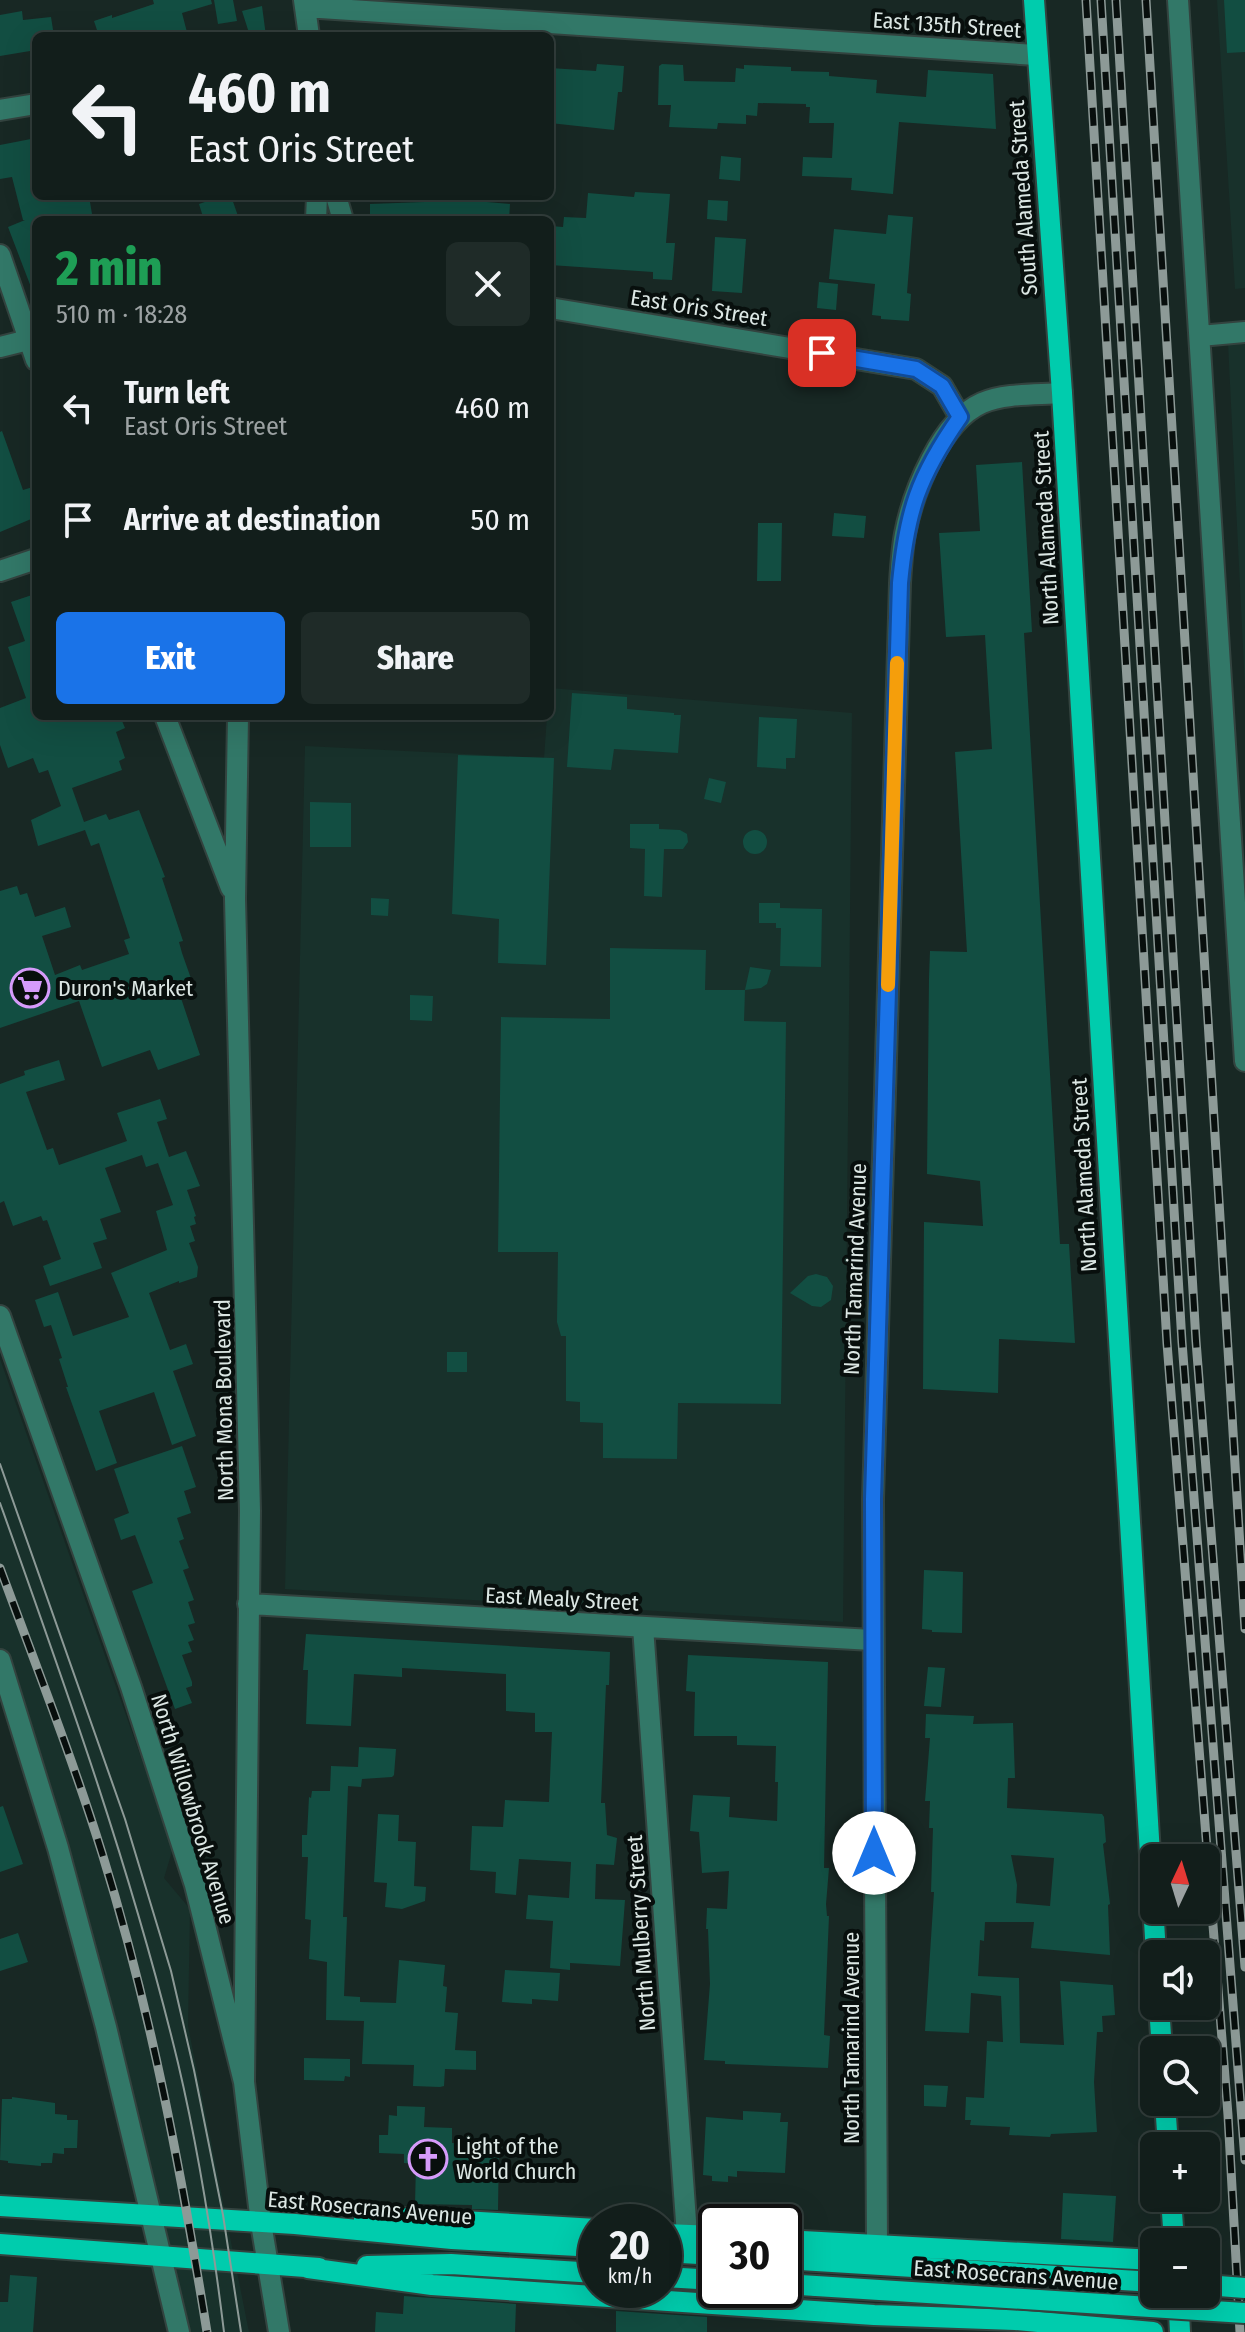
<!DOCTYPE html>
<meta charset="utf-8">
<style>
:root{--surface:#121e1b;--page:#1f2b28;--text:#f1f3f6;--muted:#9ca2a3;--line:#313c3a;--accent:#1a73e8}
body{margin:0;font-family:"Fira Sans Condensed",sans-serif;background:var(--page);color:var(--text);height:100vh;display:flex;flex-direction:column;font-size:30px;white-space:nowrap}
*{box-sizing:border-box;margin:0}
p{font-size:26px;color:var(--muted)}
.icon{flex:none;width:44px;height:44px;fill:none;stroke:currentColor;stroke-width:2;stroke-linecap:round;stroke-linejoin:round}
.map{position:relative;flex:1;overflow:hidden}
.side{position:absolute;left:32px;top:216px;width:522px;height:504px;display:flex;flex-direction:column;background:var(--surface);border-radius:12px;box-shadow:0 8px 32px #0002,0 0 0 2px var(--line)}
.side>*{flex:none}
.hud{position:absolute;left:32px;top:32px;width:522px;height:168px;border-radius:12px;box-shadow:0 8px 32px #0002,0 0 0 2px var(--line);background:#121e1b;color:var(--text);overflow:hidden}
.needle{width:52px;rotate:4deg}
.fabs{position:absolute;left:1140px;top:1844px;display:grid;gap:16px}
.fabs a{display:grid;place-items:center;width:80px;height:80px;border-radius:12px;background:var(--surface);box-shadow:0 8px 32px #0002,0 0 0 2px var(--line);font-size:40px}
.speed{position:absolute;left:578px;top:2204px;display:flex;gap:16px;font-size:40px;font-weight:700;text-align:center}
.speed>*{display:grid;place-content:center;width:104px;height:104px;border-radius:50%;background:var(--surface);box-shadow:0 8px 32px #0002,0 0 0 2px var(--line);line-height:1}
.speed small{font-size:20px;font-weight:400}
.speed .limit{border:4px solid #111;border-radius:12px;background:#fff;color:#111}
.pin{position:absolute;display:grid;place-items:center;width:68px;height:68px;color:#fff;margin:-34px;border-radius:16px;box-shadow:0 4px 12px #0006}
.me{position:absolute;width:88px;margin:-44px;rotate:0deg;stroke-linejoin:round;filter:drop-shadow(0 0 6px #0008)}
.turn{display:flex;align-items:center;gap:28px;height:168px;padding:0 24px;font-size:36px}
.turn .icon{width:104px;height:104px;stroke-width:2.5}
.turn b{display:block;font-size:56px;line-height:68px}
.round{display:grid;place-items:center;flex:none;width:84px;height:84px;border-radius:12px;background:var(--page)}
.summary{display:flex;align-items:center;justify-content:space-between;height:136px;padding:0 24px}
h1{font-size:48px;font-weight:800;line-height:60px;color:#1e9e55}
.button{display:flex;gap:16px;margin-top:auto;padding:16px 24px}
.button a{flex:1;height:92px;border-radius:12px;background:var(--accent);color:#fff;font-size:32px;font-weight:800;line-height:92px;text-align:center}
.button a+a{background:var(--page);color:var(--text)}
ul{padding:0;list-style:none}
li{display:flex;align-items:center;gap:24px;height:112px;padding:0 24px}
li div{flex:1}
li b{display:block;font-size:30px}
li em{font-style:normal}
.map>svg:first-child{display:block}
</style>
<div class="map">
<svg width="1245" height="2332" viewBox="0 0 1245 2332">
<rect width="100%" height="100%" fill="#182824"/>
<path fill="#18312b" d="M1217,0H1245V288L1235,289Z
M1245,342V688L1228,343Z
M550,688L852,713L843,1622L285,1589L305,746L544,758L547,716H550Z
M0,1359L173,1848L164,1878L190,1909L188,2026L249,2332H189L66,1836L0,1649Z"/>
<path fill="#124e42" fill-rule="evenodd" d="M153,0H211L212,4L182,13L188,36H99L94,21L112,15V18L154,4Z
M214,0H233L237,21L218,24Z
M1224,0H1245V52L1227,53Z
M262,6L266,36H250L242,11Z
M22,11L23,20L51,17L54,36H36V50L0,56V15Z
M597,64L624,66L622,92H618L614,130L550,123V68L596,71Z
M662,64L683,65L684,81L735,82L736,68L744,69V65L791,67V71L829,72V76L877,80L876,93L926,97L928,70L993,74L996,129L899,122L893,194L851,190L852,178L802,176L803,157L832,158L834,123H809L810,107H806V104L758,103L757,116L746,115V124L718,123L717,129L669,127L671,105H658L659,66Z
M36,138V196H89L93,220H36V294L34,295L8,227L25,220H23L12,177L0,179V145Z
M721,156L741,158L740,181L719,179Z
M635,192L670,194L666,243H675L672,280L653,279V272L550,265V226L563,227L564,217L586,218L588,193L634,197Z
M222,196H231L238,216L229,220H204L199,204Z
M424,196L487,198V202L510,204L509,220H370V204L424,202Z
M708,200L728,201L727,221L707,219Z
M888,215L913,217L907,293L911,294L909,321L881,319V316L872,315L875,284L829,279L834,229L886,234Z
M715,237L746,239L742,293L712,291Z
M819,282L838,284L836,310L817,308Z
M2,431L23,490L36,486V517L0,532V432Z
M1022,462L1032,632L1024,633L1060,1244H1069L1075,1343L999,1339L998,1393L923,1389L924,1222L983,1226L980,1181L927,1174L929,978L930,951L967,952L955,752L992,749L985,635L946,637L939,533L980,531L976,465Z
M834,513L866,516L864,538L832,536Z
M758,523H782L781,581H757Z
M32,595L36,606V716H120L125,728L116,732L125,758L119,761L122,770L72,788L84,822L106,814L109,820L139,810L165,877L162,878L183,941L179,942L182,953L194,987L179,992L200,1055L158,1070L150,1050L102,1067L79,1001L0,1028V891L17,886L20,895L27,893L35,917L65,907L71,927L42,936L55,975L80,965L82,970L129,954L124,940L130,938L99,843L91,846L85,830L38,846L31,820L61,806L48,770L39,773L33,758L8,768L0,745V708L26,698L8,647L25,641L11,602Z
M572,693L627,697V709L674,713V715H681L678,753L614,749L611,770L567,767Z
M759,717L797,719L795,758H786V769L757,767Z
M458,755L554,758L546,965L498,963L499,919L452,914Z
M709,778L726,782L721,803L704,799Z
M310,802L351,803V847H310Z
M630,824H659V829L680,830L687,834L688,842L683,849H664L662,897L644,896L645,849L630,848Z
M743 842a12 12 0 1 1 24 0a12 12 0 1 1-24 0Z
M371,898L389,899L388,916L371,915Z
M759,903H780V908L822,909L821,967L780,966L781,928H776V923H759Z
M610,948L706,950L705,990H745L744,1021L786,1022L781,1404L678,1403L677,1459L603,1458V1423L580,1422V1402L566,1401V1336H561L557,1322L558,1252H498L501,1017L610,1019Z
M750,967L771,970L767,984L761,988L745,990Z
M410,995L433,996L432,1021L410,1020Z
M59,1060L65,1080L26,1092L47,1150L53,1148L59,1165L127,1141L117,1113L160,1099L167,1119L157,1122L169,1157L186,1151L200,1186L187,1190L196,1216L194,1217L196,1224L190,1226L195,1241L189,1243L198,1267L197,1277L179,1283V1281L149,1293L170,1350L186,1344L193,1364L173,1371L196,1436L172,1445L154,1392L99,1411L117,1463L96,1471L66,1387H68L59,1359L62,1358L51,1325L44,1327L35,1300L58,1292L73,1336L129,1317L111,1273L167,1250L156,1211L173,1205L158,1163L146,1167L142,1155L105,1168L121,1212L100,1219L107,1239L93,1243L102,1268L50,1286L43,1266L61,1259L47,1220L43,1221L41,1216L13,1226L4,1201L0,1203V1084L25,1075L24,1071Z
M816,1274L827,1277L833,1286L831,1300L821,1307L812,1306L790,1293L808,1276Z
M447,1352H467V1372H447Z
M182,1446L196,1487L184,1491L191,1513L177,1518L184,1539L179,1541L189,1568L183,1570L194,1600L188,1602L195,1623L188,1625L194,1640L188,1642L192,1652L182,1655L192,1682V1686L186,1688L192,1703L175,1709L132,1591L153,1583L135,1535L121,1540L114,1519L129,1513L114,1469Z
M924,1570L963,1572L962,1633L932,1632V1630L922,1629Z
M306,1634L610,1652L609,1685H606L601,1803H605L607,1835L617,1838L614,1865L596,1864L595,1899L625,1900L620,1966L570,1963V1970L550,1968L553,1921L526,1919L528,1895L569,1898L571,1862L519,1859L516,1895L495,1893L496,1872L470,1870L472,1826L503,1827L505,1800L549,1802L552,1732H535V1713L506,1711V1674L402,1668V1677L354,1674L351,1726L306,1724L308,1670H303Z
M688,1655L828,1662L824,1868H829L826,1904L827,1916H829L824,2035L830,2036L828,2068L725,2064V2061L704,2060L710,1984L708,1929H706L707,1908L727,1909L729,1871L702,1873L699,1832L690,1831L693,1795L730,1797L729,1817L777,1821L778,1782H775L776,1746L737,1745V1736H694L695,1692L686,1691Z
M928,1667L945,1668L941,1707L924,1706Z
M926,1714L974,1716L973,1724L1013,1723L1015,1778H1008L1007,1808L1102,1814L1104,1817L1106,1842L1103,1844L1110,1904L1108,1905L1110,1955L1031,1948L1034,1922H985L984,1941L980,1940L978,1976L1019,1978L1020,2043L1064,2045L1060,1981L1113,1985L1115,2015L1102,2016L1103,2032H1097L1094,2082L1097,2132L1051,2134L1050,2137L1009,2135L1010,2127L970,2125L971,2120H965L966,2097L984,2098L987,2041L1003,2042L1001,1996L971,1993L969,2033L925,2031L934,1892H931L933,1828H929L930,1801H925L930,1738H925ZM1011,1855L1054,1858L1050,1906L1016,1903L1017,1885Z
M359,1747L396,1749L394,1775L392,1777L362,1779L361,1787L348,1786L343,1917H347L344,1996L360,1997V2002L396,2003L399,1960L445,1965L443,1986L447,1987L445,2012L458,2013L455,2050L476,2051V2070L445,2069L444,2086L440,2087L413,2086L414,2065L362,2064L364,2021L326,2020L327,1962L309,1959L311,1920L305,1919L308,1857H302V1835H307L309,1797L311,1798L312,1791H330L331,1766L358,1767Z
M3,1806L23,1864L0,1872V1807Z
M378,1814L399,1815L398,1841L416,1842L414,1886L426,1887L425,1901L402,1909L385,1907L387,1883L374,1882Z
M18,1933L28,1962L0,1971V1939Z
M505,1970L560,1973L558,2001L532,1999V2004L502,2002Z
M304,2058L350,2059V2077L345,2076L344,2081L304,2080Z
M924,2085L948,2086L946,2107L924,2106Z
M12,2097L55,2103V2114L67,2115V2120H78L77,2148H64V2154L53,2153L52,2163H41V2166L8,2163V2161L0,2160L2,2099H12Z
M397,2106L425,2107L424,2127L452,2128V2143L499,2144L498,2210L472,2209V2205L415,2204L416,2164L404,2163V2154L379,2153V2135H388L389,2115L397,2116Z
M743,2111L781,2113L780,2122H788L785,2173L737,2171V2177L728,2176V2182L712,2181V2176L703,2175L706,2117L743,2120Z
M1063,2193L1116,2196L1113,2242L1061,2239Z
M10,2275L37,2277L33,2332H0V2302H8Z
M404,2296L516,2304L515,2332H375L376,2312L403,2314Z
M616,2311L707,2317V2332H616Z"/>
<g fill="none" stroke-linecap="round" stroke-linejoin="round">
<g stroke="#33433f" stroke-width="24">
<path id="minor" d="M304,0L309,36
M1178,0L1245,1061
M305,7L1036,55
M0,110L36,104
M336,196L343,220
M316,220L317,196
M0,255L36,360
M550,308L916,369L942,386L960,417
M1200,336L1245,332
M0,347L36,338
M0,571L36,559
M165,716L231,888
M238,716L235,899L250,1511L244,2082
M0,1316L131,1687L195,1885L244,2082L261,2223L279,2332
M248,1604L872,1640
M643,1627L687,2235
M0,1660L58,1848L106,2027L179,2332
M877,2244L873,1499L900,583C901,567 902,550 905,534C913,492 941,421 982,403C1005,393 1037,395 1062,393"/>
</g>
<g stroke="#33433f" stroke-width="24">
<path id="major" d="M1034,0L1062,393L1156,1954
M1159,2006L1162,2050
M1165,2102L1168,2146
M1171,2198L1174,2242
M0,2206L295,2224L452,2239L596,2247
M364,2219L412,2218L596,2229
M664,2234L716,2236
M784,2240L1154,2260
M0,2244L319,2268
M664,2252L716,2255
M784,2259L1154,2282
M367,2266L451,2264L596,2273
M308,2268L432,2285L874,2315L1015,2320L1153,2332
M664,2277L716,2280
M784,2284L816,2286
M1178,2294L1180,2332"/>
</g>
<use href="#minor" stroke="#327868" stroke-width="20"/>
<use href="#major" stroke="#00ccad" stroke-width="20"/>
<path stroke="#8d9a97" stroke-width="2" d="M0,1464L125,1819L171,1971L194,2070L223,2215L241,2332
M0,1503C66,1688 132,1872 178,2063C199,2152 213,2242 224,2332"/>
<g stroke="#8d9a97" stroke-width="9">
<path id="rail" d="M1086,0L1167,1343L1228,2115L1240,2332
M1101,0L1182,1342L1245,2160
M1116,0L1196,1341L1245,1967
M1146,0L1245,1629
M0,1568C35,1663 72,1757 102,1853C151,2010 181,2171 207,2332"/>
</g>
<use href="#rail" stroke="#080f0d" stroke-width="6" stroke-dasharray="18" stroke-linecap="butt"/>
<g stroke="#33433f" stroke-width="24" stroke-linecap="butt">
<path id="major-bridge" d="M1206,2285L1245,2288
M816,2286L1245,2313"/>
</g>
<use href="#major-bridge" stroke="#00ccad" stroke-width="20"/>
</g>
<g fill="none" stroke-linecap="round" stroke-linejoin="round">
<g stroke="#114b97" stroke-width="20">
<path id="route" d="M822,353L916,369L942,386L960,417C918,477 907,511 900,583L873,1499L874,1853"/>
</g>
<use href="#route" stroke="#1a73e8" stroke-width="14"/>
<path stroke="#f59e0b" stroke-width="14" d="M888,985L897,663"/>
</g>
<defs>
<g id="supermarket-ring" transform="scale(2)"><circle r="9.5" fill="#080f0d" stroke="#d59bfa" stroke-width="1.5"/><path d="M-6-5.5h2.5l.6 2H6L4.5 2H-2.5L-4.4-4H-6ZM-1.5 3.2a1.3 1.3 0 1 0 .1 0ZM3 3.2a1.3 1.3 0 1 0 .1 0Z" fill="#d59bfa"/></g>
<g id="church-ring" transform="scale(2)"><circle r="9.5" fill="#080f0d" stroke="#d59bfa" stroke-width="1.5"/><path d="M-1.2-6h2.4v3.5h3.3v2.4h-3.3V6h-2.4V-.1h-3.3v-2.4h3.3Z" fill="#d59bfa"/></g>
</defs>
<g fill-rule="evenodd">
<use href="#supermarket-ring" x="30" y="988"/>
<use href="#church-ring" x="428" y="2159"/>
</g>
<g text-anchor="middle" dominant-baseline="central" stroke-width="8" stroke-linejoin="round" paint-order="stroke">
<g font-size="22" fill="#dce7e4" stroke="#080f0d">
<text transform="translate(947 25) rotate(4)">East 135th Street</text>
<text transform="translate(1023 198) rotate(-94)">South Alameda Street</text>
<text transform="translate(699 308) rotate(9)">East Oris Street</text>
<text transform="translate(1046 528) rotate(-93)">North Alameda Street</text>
<text transform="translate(1084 1175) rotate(-93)">North Alameda Street</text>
<text transform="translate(855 1269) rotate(-88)">North Tamarind Avenue</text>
<text transform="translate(224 1400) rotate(-91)">North Mona Boulevard</text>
<text transform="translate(562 1599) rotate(3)">East Mealy Street</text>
<text transform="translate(193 1809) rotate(73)">North Willowbrook Avenue</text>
<text transform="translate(641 1933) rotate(-94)">North Mulberry Street</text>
<text transform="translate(851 2038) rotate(-90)">North Tamarind Avenue</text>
<text transform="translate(370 2208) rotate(5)">East Rosecrans Avenue</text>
<text transform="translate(1016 2275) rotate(4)">East Rosecrans Avenue</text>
</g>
<g font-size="22" fill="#dce7e4" stroke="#080f0d" text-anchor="start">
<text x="58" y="988">Duron's Market</text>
<text x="456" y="2146">Light of the<tspan x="456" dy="25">World Church</tspan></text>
</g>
</g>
</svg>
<div class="fabs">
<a><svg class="needle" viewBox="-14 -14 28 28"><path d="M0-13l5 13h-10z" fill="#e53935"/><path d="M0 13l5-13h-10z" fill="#9ca2a3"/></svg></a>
<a><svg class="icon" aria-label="sound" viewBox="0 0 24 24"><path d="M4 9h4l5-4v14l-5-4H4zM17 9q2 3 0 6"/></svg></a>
<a><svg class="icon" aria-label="search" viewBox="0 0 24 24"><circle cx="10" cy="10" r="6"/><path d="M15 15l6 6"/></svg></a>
<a>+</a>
<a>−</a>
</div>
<div class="speed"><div>20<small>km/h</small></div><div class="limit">30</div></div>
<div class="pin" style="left:822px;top:353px;background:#d93025"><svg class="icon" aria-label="arrive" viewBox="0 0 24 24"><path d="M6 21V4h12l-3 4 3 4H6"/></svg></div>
<svg class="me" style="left:874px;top:1853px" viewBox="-20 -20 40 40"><circle r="19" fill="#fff"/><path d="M0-13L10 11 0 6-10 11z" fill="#1a73e8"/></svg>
<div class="hud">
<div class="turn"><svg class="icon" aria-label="left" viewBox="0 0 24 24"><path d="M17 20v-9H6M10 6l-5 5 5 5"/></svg><div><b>460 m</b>East Oris Street</div></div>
</div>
<section class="side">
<div class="summary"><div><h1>2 min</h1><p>510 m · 18:28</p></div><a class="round"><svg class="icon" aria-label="close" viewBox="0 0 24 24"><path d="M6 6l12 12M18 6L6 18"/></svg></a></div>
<ul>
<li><svg class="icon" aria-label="left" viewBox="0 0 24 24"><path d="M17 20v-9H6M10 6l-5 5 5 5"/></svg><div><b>Turn left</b><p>East Oris Street</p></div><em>460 m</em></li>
<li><svg class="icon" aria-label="arrive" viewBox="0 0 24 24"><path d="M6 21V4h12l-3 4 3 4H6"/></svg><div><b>Arrive at destination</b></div><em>50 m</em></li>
</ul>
<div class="button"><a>Exit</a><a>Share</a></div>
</section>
</div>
